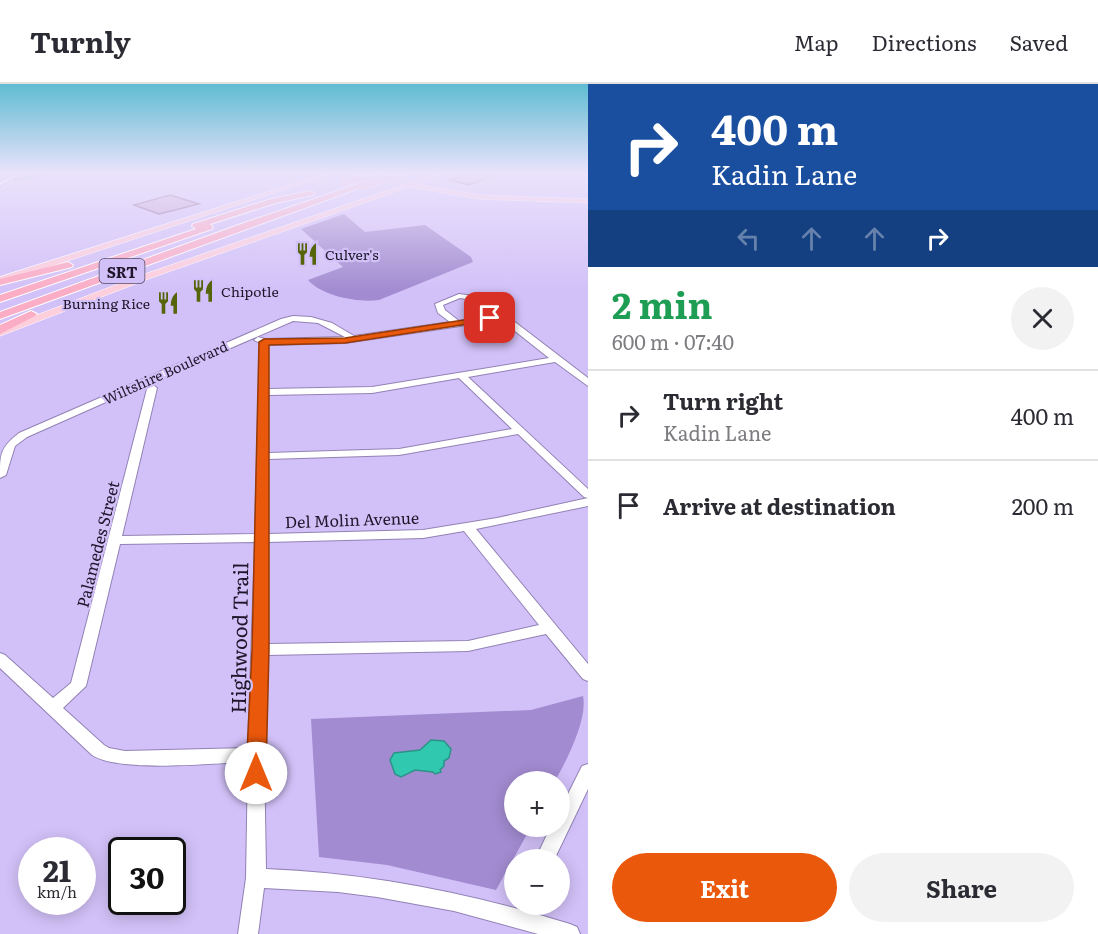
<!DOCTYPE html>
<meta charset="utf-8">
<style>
:root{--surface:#fff;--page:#f2f2f3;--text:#2b2b33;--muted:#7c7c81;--line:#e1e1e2;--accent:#ea580c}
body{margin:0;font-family:Literata,serif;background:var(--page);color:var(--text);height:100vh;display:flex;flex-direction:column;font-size:22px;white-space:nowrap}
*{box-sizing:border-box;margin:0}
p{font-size:20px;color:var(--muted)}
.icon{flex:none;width:33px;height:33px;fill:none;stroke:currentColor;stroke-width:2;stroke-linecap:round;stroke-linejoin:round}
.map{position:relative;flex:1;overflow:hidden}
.panel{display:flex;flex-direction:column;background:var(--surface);width:510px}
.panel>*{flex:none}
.guide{background:#1a4fa0;color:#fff;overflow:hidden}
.tools{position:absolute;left:504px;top:687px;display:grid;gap:12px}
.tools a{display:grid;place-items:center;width:66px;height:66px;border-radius:50%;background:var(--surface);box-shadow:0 3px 15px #0003;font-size:30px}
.speed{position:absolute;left:18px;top:753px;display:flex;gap:12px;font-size:30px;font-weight:700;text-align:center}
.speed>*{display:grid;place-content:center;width:78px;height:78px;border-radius:50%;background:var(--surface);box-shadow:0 3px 15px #0003;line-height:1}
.speed small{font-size:15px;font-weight:400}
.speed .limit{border:3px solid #111;border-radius:9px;background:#fff;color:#111}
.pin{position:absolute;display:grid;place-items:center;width:51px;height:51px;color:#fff;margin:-26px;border-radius:12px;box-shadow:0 3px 9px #0006}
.me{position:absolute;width:66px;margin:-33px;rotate:0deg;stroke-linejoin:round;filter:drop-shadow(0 0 4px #0008)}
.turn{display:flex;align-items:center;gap:21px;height:126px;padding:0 24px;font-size:27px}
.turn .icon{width:78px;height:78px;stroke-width:2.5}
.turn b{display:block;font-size:42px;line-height:51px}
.lanes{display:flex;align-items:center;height:57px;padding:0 24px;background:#0003;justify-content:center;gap:30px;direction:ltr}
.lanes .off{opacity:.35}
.round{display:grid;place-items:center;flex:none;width:63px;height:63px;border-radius:32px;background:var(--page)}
.overview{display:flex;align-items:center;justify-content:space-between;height:102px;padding:0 24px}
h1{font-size:36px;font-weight:700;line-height:45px;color:#1e9e55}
.cta{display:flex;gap:12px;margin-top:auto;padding:12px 24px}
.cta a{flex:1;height:69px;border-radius:36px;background:var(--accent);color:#fff;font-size:24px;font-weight:700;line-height:69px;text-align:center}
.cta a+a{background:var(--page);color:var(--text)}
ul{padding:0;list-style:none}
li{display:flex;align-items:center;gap:18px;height:90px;padding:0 24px;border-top:2px solid var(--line)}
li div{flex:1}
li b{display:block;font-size:22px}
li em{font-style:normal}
header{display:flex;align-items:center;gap:36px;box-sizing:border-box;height:84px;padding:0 30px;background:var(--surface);border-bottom:2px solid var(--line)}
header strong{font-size:28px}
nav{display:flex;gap:33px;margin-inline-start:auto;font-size:21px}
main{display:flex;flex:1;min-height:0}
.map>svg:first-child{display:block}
</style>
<header>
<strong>Turnly</strong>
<nav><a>Map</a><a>Directions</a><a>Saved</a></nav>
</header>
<main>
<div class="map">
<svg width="588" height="850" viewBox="0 0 588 850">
<rect width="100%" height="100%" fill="#d2c1f8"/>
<path fill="#a28bd0" d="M344,130L365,148L425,141L471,173L473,178L379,216C358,219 322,212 308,196L343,183L301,145Z
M583,612C588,634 567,676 555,697L514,698V742L531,743L496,806L387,781L319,773L311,635L531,626Z"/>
<path fill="#31c8b0" stroke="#2b9388" stroke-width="1.5" d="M431,656L444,657L451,665L449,674L444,677V682L440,686L441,688L435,690L433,688L415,686L401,693L395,690L390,676L394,669L420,666Z"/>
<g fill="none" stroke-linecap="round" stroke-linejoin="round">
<path stroke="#2b9388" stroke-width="2" d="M15,96L54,88"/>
</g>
<path fill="#c6a1d0" stroke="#886591" stroke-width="1.5" d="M474,88L493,92L469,101L450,96Z
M170,111L199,120L159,130L134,121Z"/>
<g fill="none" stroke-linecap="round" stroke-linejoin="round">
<g stroke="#9282b5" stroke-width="2">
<path id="minor" d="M18,88H24L0,102V98Z
M459,210L482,213L588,294V302L555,278L468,293L588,405V422L476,445L588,580V597L583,595L546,550L468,567L267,571L264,671L266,785C370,789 470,809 570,840L577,843L580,850H538L454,827L377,813L338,808L264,804L258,850H238L246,794L248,678C211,679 120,689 92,671L0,584V569L5,571L53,614L71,599L147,305L142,302L27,353L15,362L6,391L0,394C0,370 0,364 19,349L281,235L293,232L311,233L332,239L354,252L450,238L438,229L435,220ZM460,214L477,217L495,232L459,237L445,226L443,221ZM501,236L549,274L372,303L268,305V261L345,259ZM293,237L318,239L345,253L265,255L258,253L254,256L260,259L255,450L122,452L157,304L150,299ZM459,294L512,345L399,365L268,369V311L372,309ZM518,350L584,413L588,414L497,434L423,446L268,450V375L399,371ZM464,447L539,541L468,557L267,560L268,458L423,454ZM255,458L248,664L125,667L109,664L104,661L63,624L86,602L120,460Z
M588,680V705L554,776H535L551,742H560V726L582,682Z"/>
</g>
<g stroke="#fff" stroke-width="1">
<path id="major" d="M330,88H338L0,199V193Z
M347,88H357L379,94L376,96Z
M441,88H449L417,100L479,111L588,115V119L479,115L409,103L148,195L0,252V245L142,191Z"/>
</g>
<g stroke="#fff" stroke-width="2">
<path id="highway" d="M358,100L365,102L0,235V228L241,140Z
M310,107L314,109L313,111L276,119L210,140L213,143L212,145L0,218V211L196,145L192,142L193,140L271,115Z
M68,178L73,181L72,183L0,201V195Z
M31,227L37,230L35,232L0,250V241Z"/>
</g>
<use href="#minor" fill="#fff" fill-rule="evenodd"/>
<use href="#major" fill="#fdcedc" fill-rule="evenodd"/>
<use href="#highway" fill="#fbadc5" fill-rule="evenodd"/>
<g stroke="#fff" stroke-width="9" stroke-linecap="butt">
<path id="highway-bridge" d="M345,98L373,89
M361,102L405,88"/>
</g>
<use href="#highway-bridge" stroke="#fbadc5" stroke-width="8"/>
</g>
<linearGradient id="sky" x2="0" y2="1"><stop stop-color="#5fbcd2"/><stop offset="0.43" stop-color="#ebe3fc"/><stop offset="1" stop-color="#ebe3fc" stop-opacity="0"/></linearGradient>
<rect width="588" height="207" fill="url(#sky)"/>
<path fill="#ea580c" stroke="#983908" stroke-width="1.5" d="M490,232L495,234L494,236L345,259L269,261V566L266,689L263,695L256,698L249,695L246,689L252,566L259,258L264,255L345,254Z"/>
<defs>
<g id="restaurant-bare" transform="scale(1.8)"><path d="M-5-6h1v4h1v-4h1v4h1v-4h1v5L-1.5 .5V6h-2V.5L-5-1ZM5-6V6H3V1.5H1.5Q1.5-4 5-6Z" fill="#56650a" stroke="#d2c1f8" stroke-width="2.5" paint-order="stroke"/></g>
</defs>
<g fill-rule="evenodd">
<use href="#restaurant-bare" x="307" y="170"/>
<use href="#restaurant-bare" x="203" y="207"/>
<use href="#restaurant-bare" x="168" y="219"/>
</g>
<g text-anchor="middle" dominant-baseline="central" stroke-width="4.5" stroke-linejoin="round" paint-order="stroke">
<g font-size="14" fill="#1e172b" stroke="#d2c1f8" text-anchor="start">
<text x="325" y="170">Culver's</text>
<text x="221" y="207">Chipotle</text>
<text x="150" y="219" text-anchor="end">Burning Rice</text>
</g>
<g font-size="14" fill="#1e172b" stroke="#d2c1f8">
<text transform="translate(165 288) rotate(-24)">Wiltshire Boulevard</text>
</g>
<rect fill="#d2c1f8" stroke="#544a68" stroke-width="1.5" x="99.5" y="175" width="45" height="24" rx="4.5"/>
<g font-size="15" font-weight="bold" fill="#1e172b">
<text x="122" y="187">SRT</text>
</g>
<g font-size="16" fill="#1e172b" stroke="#d2c1f8">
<text transform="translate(352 435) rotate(-2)">Del Molin Avenue</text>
<text transform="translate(97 460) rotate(-76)">Palamedes Street</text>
</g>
<g font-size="20" fill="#1e172b" stroke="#d2c1f8">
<text transform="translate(238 554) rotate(-89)">Highwood Trail</text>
</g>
</g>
</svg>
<div class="tools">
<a>+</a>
<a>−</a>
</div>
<div class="speed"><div>21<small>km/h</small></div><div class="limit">30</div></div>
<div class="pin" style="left:490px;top:234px;background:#d93025"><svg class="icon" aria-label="arrive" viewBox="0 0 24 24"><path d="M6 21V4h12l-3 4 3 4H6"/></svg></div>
<svg class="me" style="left:256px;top:689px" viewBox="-20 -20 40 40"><circle r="19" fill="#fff"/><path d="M0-13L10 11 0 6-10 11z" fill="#ea580c"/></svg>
</div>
<section class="panel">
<div class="guide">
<div class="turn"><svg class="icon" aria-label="right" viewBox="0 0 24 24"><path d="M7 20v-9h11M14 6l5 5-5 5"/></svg><div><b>400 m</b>Kadin Lane</div></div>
<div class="lanes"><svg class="icon off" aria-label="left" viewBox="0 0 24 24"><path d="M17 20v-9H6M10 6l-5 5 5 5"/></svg><svg class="icon off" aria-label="ahead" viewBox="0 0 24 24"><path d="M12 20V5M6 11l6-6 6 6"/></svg><svg class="icon off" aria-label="ahead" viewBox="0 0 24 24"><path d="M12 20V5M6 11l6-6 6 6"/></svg><svg class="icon" aria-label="right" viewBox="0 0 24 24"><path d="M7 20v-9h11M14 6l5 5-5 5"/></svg></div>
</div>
<div class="overview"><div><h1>2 min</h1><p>600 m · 07:40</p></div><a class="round"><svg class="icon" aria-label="close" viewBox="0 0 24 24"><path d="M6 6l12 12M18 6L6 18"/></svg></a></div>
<ul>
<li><svg class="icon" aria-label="right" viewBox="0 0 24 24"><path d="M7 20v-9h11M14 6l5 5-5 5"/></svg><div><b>Turn right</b><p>Kadin Lane</p></div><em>400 m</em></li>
<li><svg class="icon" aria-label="arrive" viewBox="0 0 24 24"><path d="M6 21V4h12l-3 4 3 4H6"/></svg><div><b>Arrive at destination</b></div><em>200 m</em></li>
</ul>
<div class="cta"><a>Exit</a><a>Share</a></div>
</section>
</main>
